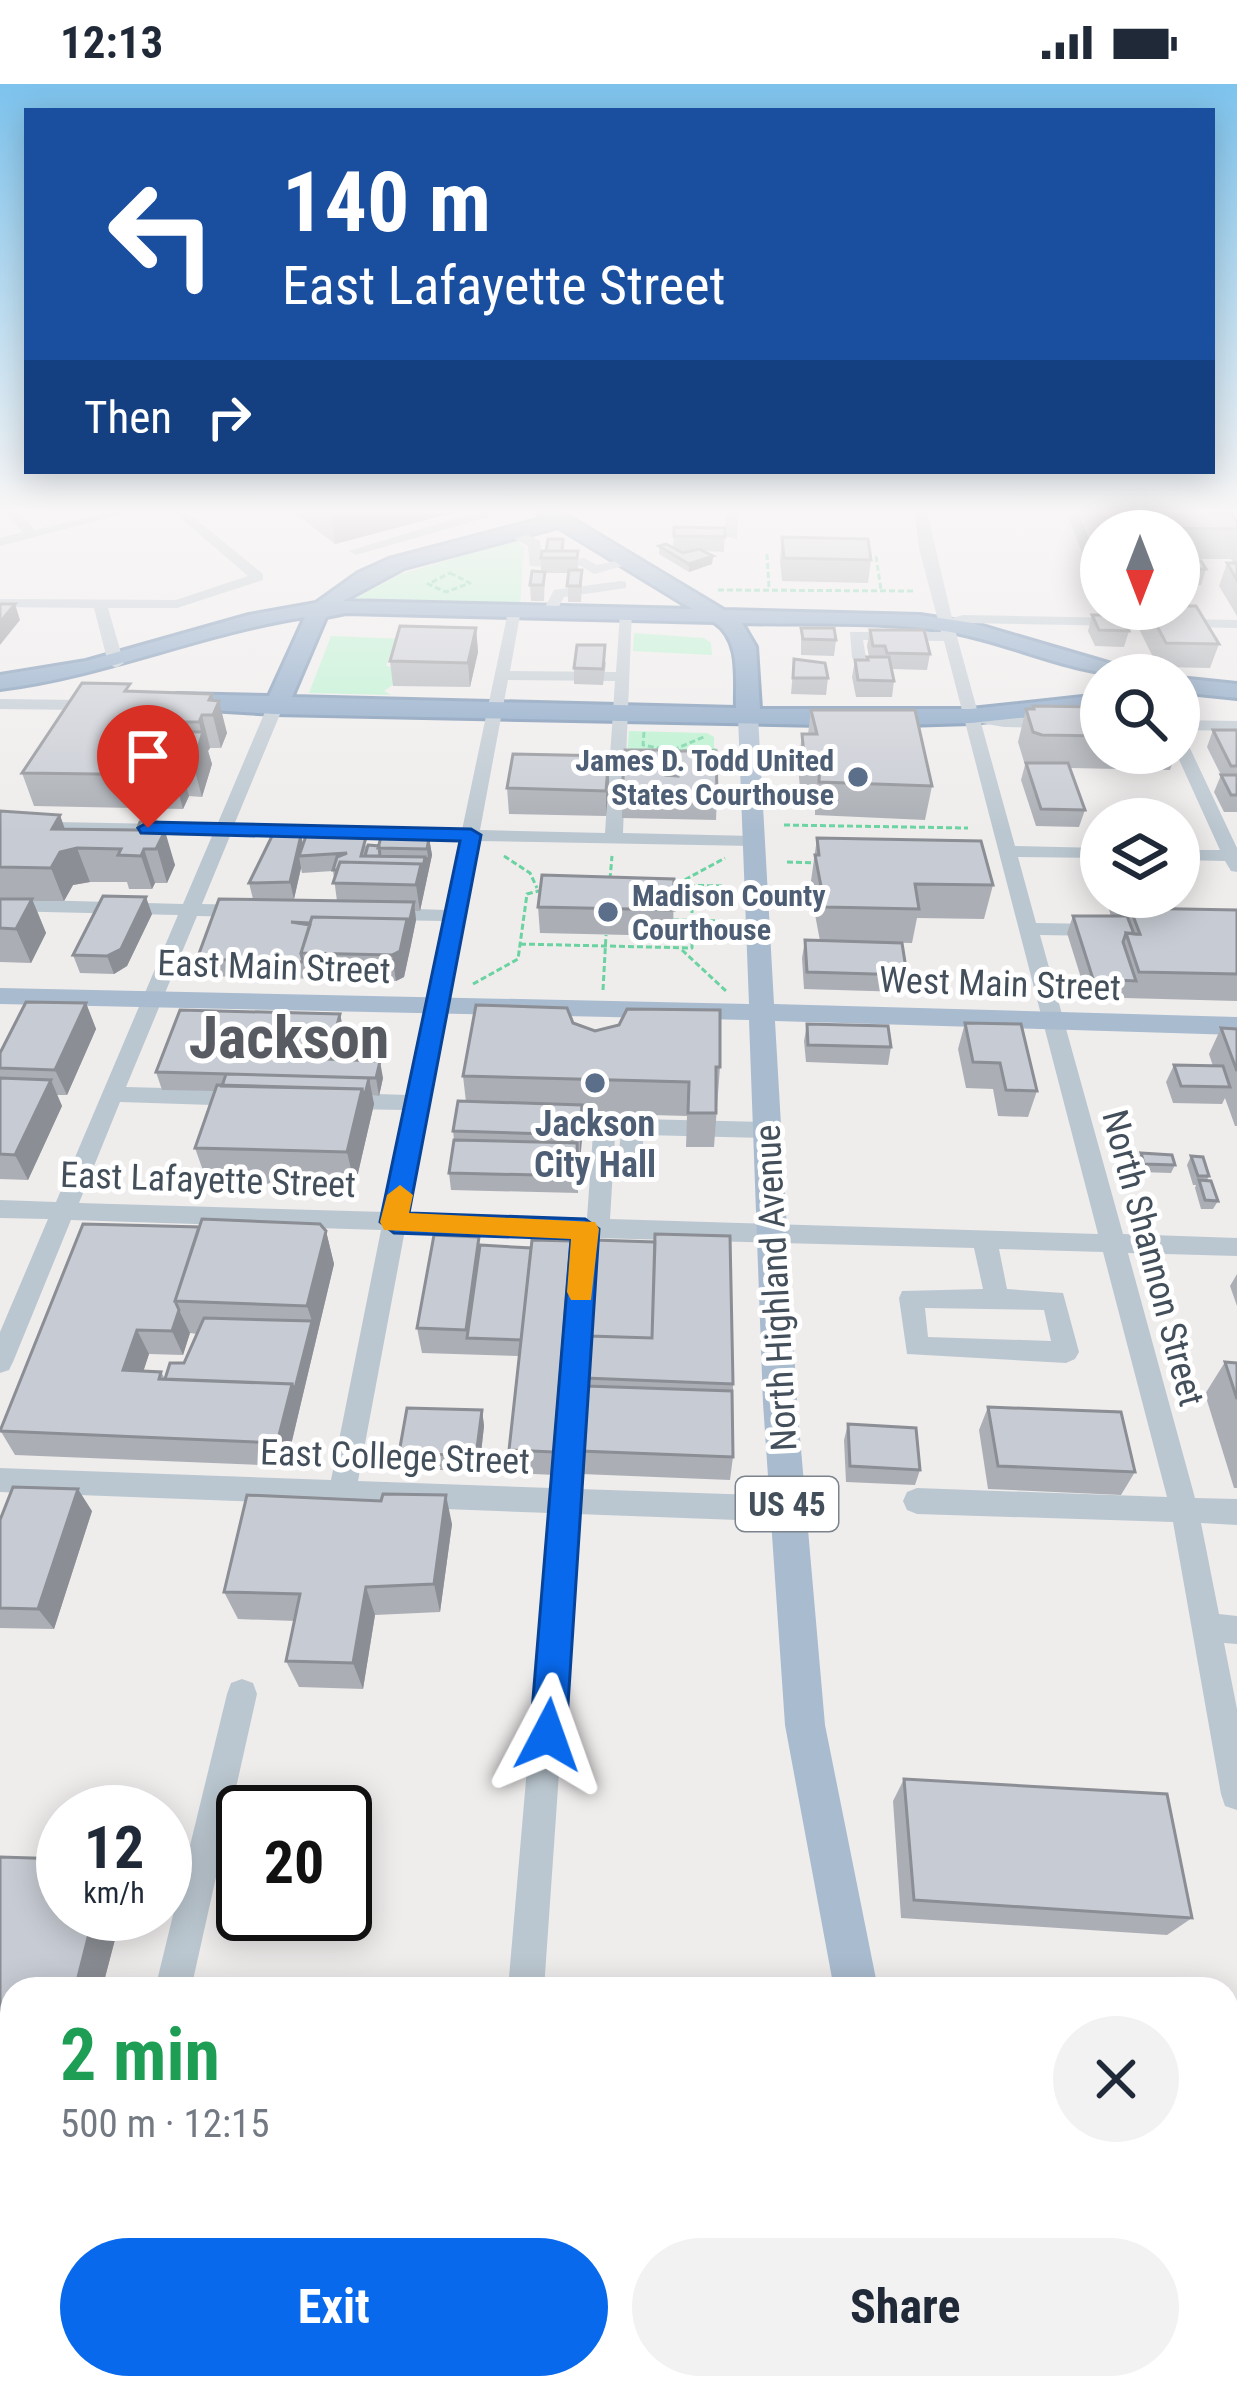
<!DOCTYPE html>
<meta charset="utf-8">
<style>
:root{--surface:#fff;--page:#f2f2f3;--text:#1f2937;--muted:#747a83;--accent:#0869ed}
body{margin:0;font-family:"Roboto Condensed",sans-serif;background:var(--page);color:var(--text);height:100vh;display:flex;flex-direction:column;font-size:45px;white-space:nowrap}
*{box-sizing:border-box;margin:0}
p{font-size:39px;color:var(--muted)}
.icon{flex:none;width:66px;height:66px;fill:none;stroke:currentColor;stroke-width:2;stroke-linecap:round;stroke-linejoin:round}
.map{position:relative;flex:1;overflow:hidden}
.details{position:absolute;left:0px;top:1893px;width:1239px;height:423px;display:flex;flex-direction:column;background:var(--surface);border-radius:36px 36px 0 0;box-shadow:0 6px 30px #0003}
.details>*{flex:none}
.guide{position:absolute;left:24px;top:24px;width:1191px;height:366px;border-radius:0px;box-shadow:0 6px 30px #0003;background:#1a4fa0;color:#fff;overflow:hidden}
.needle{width:78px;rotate:180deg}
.fabs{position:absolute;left:1080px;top:426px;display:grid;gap:24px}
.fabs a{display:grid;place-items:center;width:120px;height:120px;border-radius:50%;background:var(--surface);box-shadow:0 6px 30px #0003;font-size:60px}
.speed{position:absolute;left:36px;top:1701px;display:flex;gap:24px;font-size:60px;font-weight:700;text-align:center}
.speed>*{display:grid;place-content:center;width:156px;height:156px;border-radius:50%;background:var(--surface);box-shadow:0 6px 30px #0003;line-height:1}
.speed small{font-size:30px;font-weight:400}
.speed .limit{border:6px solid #111;border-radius:18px;background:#fff;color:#111}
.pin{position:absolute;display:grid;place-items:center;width:102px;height:102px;color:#fff;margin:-123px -51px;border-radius:50% 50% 50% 0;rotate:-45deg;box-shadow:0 0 12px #0007}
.pin .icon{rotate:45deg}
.me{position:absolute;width:132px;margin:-66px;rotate:4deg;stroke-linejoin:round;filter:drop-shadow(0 0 9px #0008)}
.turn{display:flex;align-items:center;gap:42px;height:252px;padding:0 60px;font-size:54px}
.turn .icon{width:156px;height:156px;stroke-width:2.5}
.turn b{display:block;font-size:84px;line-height:102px}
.then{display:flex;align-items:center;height:114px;padding:0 60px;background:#0003;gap:24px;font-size:45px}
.round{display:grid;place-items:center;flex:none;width:126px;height:126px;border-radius:63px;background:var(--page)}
.overview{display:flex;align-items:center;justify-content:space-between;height:204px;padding:0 60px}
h1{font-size:72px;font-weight:700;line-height:90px;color:#1e9e55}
.button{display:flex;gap:24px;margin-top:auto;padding:24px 60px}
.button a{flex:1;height:138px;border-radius:72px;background:var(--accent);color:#fff;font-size:48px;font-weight:700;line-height:138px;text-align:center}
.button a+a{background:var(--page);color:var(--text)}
.status{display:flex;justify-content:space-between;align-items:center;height:84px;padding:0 60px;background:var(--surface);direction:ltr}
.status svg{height:33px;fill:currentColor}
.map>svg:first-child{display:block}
</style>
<div class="status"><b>12:13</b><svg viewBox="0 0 49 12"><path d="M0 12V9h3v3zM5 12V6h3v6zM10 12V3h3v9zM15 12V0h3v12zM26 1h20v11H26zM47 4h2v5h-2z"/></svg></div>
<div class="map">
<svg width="1237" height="2315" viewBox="0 0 1237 2315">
<rect width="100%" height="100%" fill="#efecec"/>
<path fill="#b5f2cd" d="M517,456L524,464L520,522L358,518L355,514L401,490Z
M634,549L704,554L711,559L712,571L633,567Z
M331,552L407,555L403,569L391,568L386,582L399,584L394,600L384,607L391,611L309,609Z
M629,647L707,649L714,653V675L627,673Z"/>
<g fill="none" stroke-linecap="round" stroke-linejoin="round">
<g stroke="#6a89ac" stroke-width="6">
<path id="highway" d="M532,424H554L724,526L920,531L972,539L1132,586L1135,591C1073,591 1017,561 956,549C887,536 813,541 742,539L756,563L760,625H971L1101,611V625L971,639L871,642L275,630L176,624L164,617L176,610L269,612L305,533C201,549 105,592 0,605V591L86,577L249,531L316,519L358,489L389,475L545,434ZM558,443L692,525L343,517L404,484ZM346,529L714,538C742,556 735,596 736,624L292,613L326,533Z
M1179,594L1237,600V614L1179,608Z"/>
</g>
<path stroke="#6ad3a1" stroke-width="3" stroke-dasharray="6 3" stroke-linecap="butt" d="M767,470L769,504
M876,472L881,506
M450,489L470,499L446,508L428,500Z
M718,506L916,507
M644,648L643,661L673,667L718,666
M673,666L706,652
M784,741L968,744
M504,772L530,789L537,804
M787,778L817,779
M610,795L612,772
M677,800L725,774
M671,801L725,802
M673,836L725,837
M520,860L692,864V802
M682,866L726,907
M473,900L518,875L527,810L546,805
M603,906L606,851"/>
<path fill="#bbc7d0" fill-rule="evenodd" d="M1,424H14L35,446L126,424H146L0,462V454L23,448Z
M169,424H182L263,490V496L177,524H108L124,579L116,584L108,579L94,524L0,523V515L176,516L248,492Z
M479,424H491L488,433L356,471L349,467L477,428Z
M726,424H738L737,455L725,452Z
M914,424H926L952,534L963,531L1237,536V544L964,539L954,542L978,629L1004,633L1101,635V645L1004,643L981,639L1015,762L1101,764V774L1018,773L1036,839L1097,840L1107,846L1097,852L1040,851L1123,1150L1237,1154V1172L1128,1169L1195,1414L1237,1415V1441L1201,1439L1219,1530L1237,1532V1560L1224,1559L1237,1625V1726L1225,1722L1221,1710L1173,1438L917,1430L907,1426L903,1417L907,1408L917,1404L1167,1413L1103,1168L999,1165L1007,1205L1063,1209L1079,1268L1075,1275L1066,1279L907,1270L899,1214L902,1207L983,1205L974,1164L596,1154L579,1405L788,1412L798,1416L802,1425L798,1434L788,1438L577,1430L544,1905H508L549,1429L0,1408V1384L331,1396L381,1146L71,1136L13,1278L9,1286L0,1289V1248L48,1135L0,1134V1116L56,1118L178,831L0,827V815L183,820L212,752L0,747V737L217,741L267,623L275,618L283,623L234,741L462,746L509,523L521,526L510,587L616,588L620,529L632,526L623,749L753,752L762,757L753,762L478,757L408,1129L587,1134L594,1036L605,1028L616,1036L610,1135L1098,1150L944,557L863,556L866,574L859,578L852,574L850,548H941L919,464ZM508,596L615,597L605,749L480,746ZM230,752L460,756L446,826L386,824L377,830L386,836L444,837L409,1011L343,1009L332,1017L343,1025L405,1026L385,1128L79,1119L120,1018L243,1022L254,1014L243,1006L126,1003L197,832L244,833L253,827L244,821L202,820ZM405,1146L573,1152L551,1404L358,1397ZM925,1224L1044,1226L1051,1257L928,1253Z
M1064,424H1076L1101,482V502L1094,498Z
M509,446H519L540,457L542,475L562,479L555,483L530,482L528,462L509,452Z
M584,474L597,481L630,474L637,478L594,490L581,482L562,479Z
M621,497L626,498V504L564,513L555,530L543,527L554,506Z
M0,615L80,616L88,621L80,626L0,625Z
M1179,636L1237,637V647L1179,646Z
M1179,653L1187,658L1237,764V788L1231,787L1225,777L1179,776V766H1220L1176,669H1179Z
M639,1035L767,1038L778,1046L767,1054L644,1051L641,1074L630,1082L619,1074C620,1056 619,1041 639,1035Z
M242,1595L253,1599L257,1610L191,1905H155L227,1610L231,1599Z
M1227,1939H1237V1975H1227Z
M1227,2117L1237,2118V2158L1227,2157Z
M12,2280V2304H32L27,2315H0V2285Z
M145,2304H191L186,2315H140Z"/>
<path fill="#a9bbcf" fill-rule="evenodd" d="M748,626L758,632L774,920L1237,933V951L775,937L797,1319L825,1641L878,1905H834L785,1641L763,1319L749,936L0,920V904L749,920L738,632Z
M883,2304H935L936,2315H884Z"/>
<use href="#highway" fill="#7e9ec1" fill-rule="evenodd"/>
</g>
<path fill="#abafb5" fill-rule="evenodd" d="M288,424H467V425L335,460Z
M1127,424H1235L1233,432L1237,438V532L1219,502L1227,479H1234L1231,475H1179V447H1128L1123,438Z
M674,443L725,444L724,468L704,467L713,472L712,480L689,488L659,470V462L673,463Z
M782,453L871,476L868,499L782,497L780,476Z
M563,467H578V486L582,501L581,518H568V489H545L544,517H531L530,501L541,488V474Z
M1179,477L1206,485L1201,501H1179Z
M1124,525H1179L1219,560L1210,584L1158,583L1139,545L1144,527H1125Z
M1092,531L1129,547L1124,563L1095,562L1088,547Z
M476,544L478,568L470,603L393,602L390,577Z
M801,544L836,556L834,572L801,571Z
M870,546L930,570L927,586L892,585L894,597L892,613H856L852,593L855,576H867V573H869L867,562Z
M794,575L828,594L826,611L791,610Z
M606,578L603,601L574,600V584Z
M132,607L214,617L227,649L221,664H210L208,667L212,680L202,713L189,712L183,725L34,722L22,689Z
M1033,622L1101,623V669H1176L1170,686L1070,684L1085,726L1079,743L1036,742L1021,696L1025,681L1018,658L1026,625H1032Z
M811,626L932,702L925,736L815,731V704H800L798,683L802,650H808Z
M1213,646H1237V728H1224L1214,708L1221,691L1207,663Z
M666,691L717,711L716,736L622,734V709Z
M609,697L606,732L509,730L507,704Z
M0,727L65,745L159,747L175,781L167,799H155L152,805H129L127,798H90L73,801L64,817H33L46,849L31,879L0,878Z
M429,754L432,771L420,827H415L416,836L404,893L396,897L203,892L197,875L253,815L249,799L303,760L379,762ZM301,784L302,789L333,787L337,817L294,815Z
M817,754L993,801L984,835L917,834L912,859L858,858L907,891L904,908L804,905L802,874L805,856L820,857L810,804Z
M1101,771V802L1096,787Z
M674,795L673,852L540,849L538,823Z
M1105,813H1173L1175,818L1173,825L1237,826V917L1087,913L1067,849L1073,832H1111Z
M152,830L127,882L114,890L80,889L73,871Z
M86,919L96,945L67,1011H57L62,1022L28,1096L0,1095V969Z
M573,939L720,983L714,1063H686L687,1032L582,1029L580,1076H577L578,1109L451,1106L449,1089L454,1056L453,1047L466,1018L463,992Z
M965,939L1037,1007L1028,1033L998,1032L993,1005L966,1004L958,965Z
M807,940L891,963L888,981L806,978L804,957Z
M1221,944L1237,945V1042H1235L1225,1014L1222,1020L1173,1019L1166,998L1174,981L1213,982L1209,970Z
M344,948L336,975L383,994L379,1012L372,1011L374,1020L355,1102L207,1098L195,1064L215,1007L162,1006L156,988Z
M1141,1069L1175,1081L1171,1089L1140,1088L1137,1078Z
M1191,1072L1209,1092L1207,1096L1218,1117L1213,1125H1201L1195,1104L1196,1101H1193L1187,1081Z
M83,1140L326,1147L334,1180L286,1382L15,1371L0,1346ZM190,1249L197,1250L184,1279L165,1295L161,1288L143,1287L149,1270L183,1271Z
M480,1161L572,1182L555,1391L512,1389L509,1366L519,1272L422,1269L417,1244Z
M1237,1190V1222L1230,1202Z
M588,1252L733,1300V1373L730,1396L581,1390L580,1367Z
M1225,1278L1237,1279V1404H1234L1205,1310Z
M988,1323L1135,1388L1121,1411L988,1405L979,1346Z
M482,1326L484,1342L479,1387L403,1385L399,1369Z
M848,1340L920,1386L915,1401L846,1398L844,1356Z
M92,1427L54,1545L0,1544V1436Z
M452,1440L440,1528L375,1531L363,1605L299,1603L286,1577L295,1537L238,1535L224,1508Z
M904,1695L1192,1834L1167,1851L901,1834L893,1717Z
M0,1773L63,1830H126L123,1844H118L102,1905H12V2087H0Z
M1005,2304H1227L1237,2315H1006Z"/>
<path fill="#8b8e94" d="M356,424H467V425L335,460L331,430Z
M713,472L712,480L689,488V480Z
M15,520L20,536L0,561V538Z
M476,544L478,568L470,603L468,579Z
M212,610L216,624L219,617L227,649L221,664L209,616Z
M202,631L210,664L208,667L212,680L202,713L193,680L202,652L199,638Z
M609,672V697L606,732V707Z
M180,679L189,712L183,725L174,691Z
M60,731L72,765L77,764L90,798L73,801L64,817L51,784L52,745Z
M156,738L161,755L165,747L175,781L167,799L152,747Z
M301,751L305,768L299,772L301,784L294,815L290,798Z
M429,754L432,771L420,827L416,801L421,780L425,773H428L427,765Z
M144,765L155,799L152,805L141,772Z
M146,813L152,830L127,882L114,890L107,872Z
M32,815L46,849L31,879L16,845Z
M414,818L416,836L411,861L408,843Z
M407,835L411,861L404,893L396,897L392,871Z
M86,919L96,945L67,1011L55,986Z
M340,930L344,948L332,992L328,975Z
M380,977L383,994L379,1012L376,994Z
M369,994L374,1020L355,1102L347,1068L362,1005Z
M51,996L62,1022L28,1096L15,1071Z
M582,1021L583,1047L580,1076V1051Z
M326,1147L334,1180L286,1382L277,1359L292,1300L312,1237L307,1222Z
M571,1157L572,1182L555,1391L554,1368Z
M179,1226L190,1249L183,1271L172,1247Z
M137,1246L149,1270L136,1310L123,1286Z
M482,1326L484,1342L479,1387L476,1372Z
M78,1405L92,1427L54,1545L38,1525Z
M446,1411L452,1440L440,1528L434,1500Z
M366,1503L375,1531L363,1605L353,1579Z
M94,1830H101L118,1844L102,1905H75Z
M107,1830H126L123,1844Z"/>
<path fill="#c7cbd3" stroke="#8b8e94" stroke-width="3" d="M322,424H356L331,430Z
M1140,424H1227L1237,438V445L1151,444Z
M674,443L725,444V453L674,452Z
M782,453L868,455L871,476L784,474Z
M548,455H563L562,467H546Z
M666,460L683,469L699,465L713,472L689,480L659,462Z
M542,467H578L577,474H541Z
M1179,477H1201L1206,485H1179Z
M1227,479H1237V496Z
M569,486H582L580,502H567Z
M532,487L545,488L543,501H530Z
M0,520H15L0,538Z
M1179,522H1196L1219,560L1166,559L1148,525H1179Z
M1092,531H1121L1129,547L1099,546Z
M400,542L476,544L468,579L390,577Z
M801,544H834L836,556L803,555Z
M870,546H924L930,570L887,569L885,562H873Z
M577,561H605L603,585L574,584Z
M867,573H889L894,597L858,596L855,576H868Z
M794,575L825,579L828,594H793Z
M82,599L130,600L125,607L212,610L209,616L219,617L213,631H202L199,638H149L145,647L203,648L193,680L180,679L174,691L22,689Z
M1033,622L1101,623V652L1042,651L1033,648L1026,625H1034Z
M811,626H915L932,702L819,698L820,671H804L802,650H817Z
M1213,646H1237V682H1231Z
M625,666H667L666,691L678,692V667H716L717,711L622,709Z
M513,670L609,672L606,707L507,704Z
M1026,679H1068L1085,726L1041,725Z
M1221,691H1237V711H1231Z
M0,727L60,731L52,745L137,746L140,738H156L152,747H165L156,765H144L141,772L118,771L121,765L77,764L60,768L51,784L0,783Z
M273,750L301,751L290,798L249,799Z
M306,752L366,753L361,772L425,773L422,788L421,780L340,778L337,786H333L337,773L347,769L299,772Z
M381,753L429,754L427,765L378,764Z
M817,754L981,757L993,801L915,800L919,825L825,823L815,771H819Z
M368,761L379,762L380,772H365Z
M340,778L421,780L416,801L333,799Z
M542,791L674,795V826L538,823Z
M103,812L146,813L121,865L107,872L73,871Z
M1122,813H1173L1175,818L1124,817Z
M0,815H32L16,845L0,844Z
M219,815L414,818L408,843L407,835L312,833L310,839L291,838L310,841L301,869L303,878L197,875Z
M1130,824L1237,826V890L1139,888L1126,849L1140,850Z
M1073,832H1127L1134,850L1126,849L1123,858L1136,897L1093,895Z
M312,833L407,835L400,867L392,871L301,869Z
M805,856L902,859L907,891L807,888Z
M26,918L86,919L55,986L0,984V969Z
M476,921L567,924L573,939L595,947L619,941L627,925L720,926V983H716V1029H688L689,998L463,992Z
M180,926L340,930L328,975L380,977L376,994L156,988Z
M965,939L1021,940L1037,1007L1006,1006L1000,979L973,978Z
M807,940L888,942L891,963L808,961Z
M1221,944L1237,945V987Z
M1174,981L1223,982L1230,1003L1181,1002Z
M226,990L369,994L364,1014L362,1005L222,1002Z
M0,994L51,996L15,1071L0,1070Z
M217,1001L362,1005L347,1068L195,1064Z
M458,1017L582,1021L580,1051L453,1047Z
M454,1056L577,1059L578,1092L449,1089Z
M1141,1069L1172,1071L1175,1081L1144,1080Z
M1191,1072L1203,1073L1209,1092H1198Z
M1199,1096L1211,1097L1218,1117L1205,1116Z
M202,1135L320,1140L326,1147L307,1222L175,1217Z
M83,1140L199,1143L175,1217L179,1226L172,1247L137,1246L123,1286L161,1288L159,1295L292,1300L277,1359L0,1347Z
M655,1150L730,1152L733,1300L585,1294L588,1252L652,1254Z
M434,1151L479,1153L466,1246L417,1244Z
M532,1156L571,1157L554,1368L509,1366Z
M593,1156L655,1158L652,1254L589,1252Z
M480,1161L531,1164L521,1256L467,1254Z
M204,1234L312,1237L294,1308L292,1300L165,1295L170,1279H184Z
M1225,1278L1237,1279V1315Z
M585,1302L732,1307L733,1373L580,1367Z
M988,1323L1121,1328L1135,1388L998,1382Z
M407,1324L482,1326L476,1372L399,1369Z
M848,1340L916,1344L920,1386L850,1382Z
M13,1403L78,1405L38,1525L0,1524V1436Z
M383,1410L446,1411L434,1500L366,1503L353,1579L286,1577L300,1510L224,1508L247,1411L381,1417Z
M904,1695L1167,1710L1192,1834L914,1816Z
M0,1773L63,1775V1830H94L75,1905H12V2080H0Z
M1227,2230L1237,2231V2315H1027L1026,2304H1227Z
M615,2304H758L759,2315H615Z"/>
<linearGradient id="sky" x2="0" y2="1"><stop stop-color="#7dc3ed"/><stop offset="0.57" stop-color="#f8f6f6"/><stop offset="1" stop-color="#f8f6f6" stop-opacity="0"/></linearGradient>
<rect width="1237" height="748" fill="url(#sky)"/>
<path fill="#0869ed" stroke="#05449a" stroke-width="3" d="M148,738L471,745L481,751L409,1129L585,1135L599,1145L566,1651L561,1663L548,1669L535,1663L530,1651L571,1155L394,1149L380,1138L460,757L141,749L138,744Z"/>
<path fill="#f59e0b" d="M400,1101L413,1111L409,1129L595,1138L599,1145L591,1216H571L567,1208L571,1155L384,1146L380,1138L387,1111Z"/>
<g fill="#5c6f8a" stroke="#fff" stroke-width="4.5">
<circle cx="858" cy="693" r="12"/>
<circle cx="608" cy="828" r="12"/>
<circle cx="595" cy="999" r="12"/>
</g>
<g text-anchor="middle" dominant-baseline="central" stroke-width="10" stroke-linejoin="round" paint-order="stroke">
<g font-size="30" font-weight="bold" fill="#4e5e75" stroke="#fff" text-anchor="end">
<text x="834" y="676">James D. Todd United<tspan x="834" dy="34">States Courthouse</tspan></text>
<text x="632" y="811" text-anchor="start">Madison County<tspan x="632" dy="34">Courthouse</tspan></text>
</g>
<rect fill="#fff" stroke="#7b848c" stroke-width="3" x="736" y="1393" width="102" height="54" rx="9"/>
<g font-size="33" font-weight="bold" fill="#434f5b">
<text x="787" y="1420">US 45</text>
</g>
<g font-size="36" fill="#434f5b" stroke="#fff">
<text transform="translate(274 883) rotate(2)">East Main Street</text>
<text transform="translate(1000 900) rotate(2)">West Main Street</text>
<text transform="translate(208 1096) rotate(2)">East Lafayette Street</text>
<text transform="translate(1153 1174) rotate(75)">North Shannon Street</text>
<text transform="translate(776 1204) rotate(-93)">North Highland Avenue</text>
<text transform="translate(395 1373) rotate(2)">East College Street</text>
</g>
<g font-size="36" font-weight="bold" fill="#4e5e75" stroke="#fff">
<text x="595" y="1040">Jackson<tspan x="595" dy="41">City Hall</tspan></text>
</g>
<g font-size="60" font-weight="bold" fill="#585c62" stroke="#fff">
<text x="289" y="953">Jackson</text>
</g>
</g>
</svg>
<div class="fabs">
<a><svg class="needle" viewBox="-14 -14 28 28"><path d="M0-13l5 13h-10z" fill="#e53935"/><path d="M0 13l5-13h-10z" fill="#747a83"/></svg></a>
<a><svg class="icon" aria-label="search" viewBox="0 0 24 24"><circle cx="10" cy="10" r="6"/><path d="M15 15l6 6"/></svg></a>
<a><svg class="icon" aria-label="layers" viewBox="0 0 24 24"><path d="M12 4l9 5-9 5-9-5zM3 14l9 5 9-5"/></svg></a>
</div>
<div class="speed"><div>12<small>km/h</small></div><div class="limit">20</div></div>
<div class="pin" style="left:148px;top:744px;background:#d93025"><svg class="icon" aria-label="arrive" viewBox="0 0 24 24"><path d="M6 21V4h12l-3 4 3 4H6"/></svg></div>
<svg class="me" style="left:548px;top:1651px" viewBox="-20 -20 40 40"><path d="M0-17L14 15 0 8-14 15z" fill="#0869ed" stroke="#fff" stroke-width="4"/></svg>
<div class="guide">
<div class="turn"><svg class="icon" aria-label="left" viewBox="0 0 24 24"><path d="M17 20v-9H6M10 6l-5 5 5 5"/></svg><div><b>140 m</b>East Lafayette Street</div></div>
<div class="then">Then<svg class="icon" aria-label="right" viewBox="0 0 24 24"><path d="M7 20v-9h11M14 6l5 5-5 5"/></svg></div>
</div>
<section class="details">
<div class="overview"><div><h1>2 min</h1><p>500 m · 12:15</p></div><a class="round"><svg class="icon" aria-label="close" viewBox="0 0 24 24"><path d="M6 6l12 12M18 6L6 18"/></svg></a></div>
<div class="button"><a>Exit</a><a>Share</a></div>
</section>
</div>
